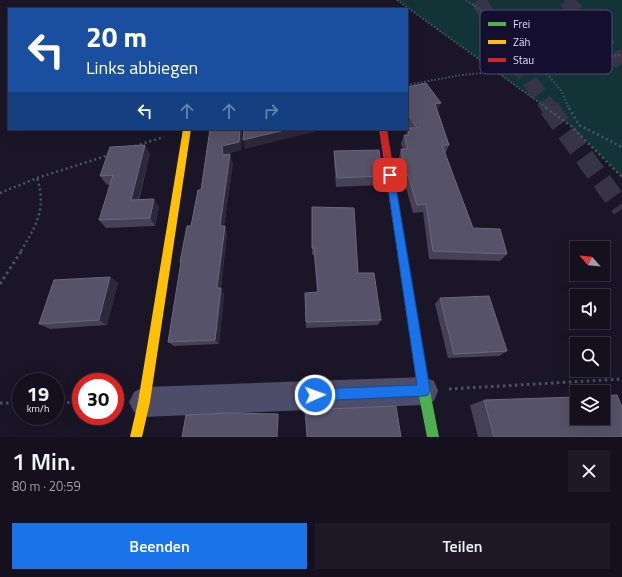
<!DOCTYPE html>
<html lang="de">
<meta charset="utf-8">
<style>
:root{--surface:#14101e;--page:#1d1927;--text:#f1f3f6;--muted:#9d9da4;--line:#33303c;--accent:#1a73e8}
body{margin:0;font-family:"Titillium Web",sans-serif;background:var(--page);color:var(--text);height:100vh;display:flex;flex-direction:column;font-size:15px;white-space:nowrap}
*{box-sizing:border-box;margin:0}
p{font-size:13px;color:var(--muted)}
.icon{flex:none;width:22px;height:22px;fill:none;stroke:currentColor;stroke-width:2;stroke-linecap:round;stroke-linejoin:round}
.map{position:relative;height:437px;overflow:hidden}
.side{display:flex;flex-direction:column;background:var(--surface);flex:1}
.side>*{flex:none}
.top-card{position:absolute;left:8px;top:8px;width:400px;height:122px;border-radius:0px;box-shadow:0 4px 16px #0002,0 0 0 1px var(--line);background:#1a4fa0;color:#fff;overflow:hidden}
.needle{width:26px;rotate:297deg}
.fabs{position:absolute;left:570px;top:241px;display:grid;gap:8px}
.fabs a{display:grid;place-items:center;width:40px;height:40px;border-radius:0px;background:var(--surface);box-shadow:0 4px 16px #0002,0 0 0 1px var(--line);font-size:20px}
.speed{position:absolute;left:12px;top:373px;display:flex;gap:8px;font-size:20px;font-weight:700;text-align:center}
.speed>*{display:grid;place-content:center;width:52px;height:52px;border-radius:50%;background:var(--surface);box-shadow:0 4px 16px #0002,0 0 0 1px var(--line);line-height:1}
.speed small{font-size:10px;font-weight:400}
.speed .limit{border:6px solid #d22;background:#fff;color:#111}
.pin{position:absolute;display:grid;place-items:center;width:34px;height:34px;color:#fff;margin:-17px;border-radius:8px;box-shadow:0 2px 6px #0006}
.me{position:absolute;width:44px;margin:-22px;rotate:88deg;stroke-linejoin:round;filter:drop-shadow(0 0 3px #0008)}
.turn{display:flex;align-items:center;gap:14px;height:84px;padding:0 12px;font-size:18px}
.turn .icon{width:52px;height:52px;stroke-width:2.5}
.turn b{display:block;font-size:28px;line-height:34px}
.lanes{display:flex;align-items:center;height:38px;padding:0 12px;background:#0003;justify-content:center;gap:20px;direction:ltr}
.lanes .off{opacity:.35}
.round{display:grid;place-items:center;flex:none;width:42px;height:42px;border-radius:0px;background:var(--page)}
.headline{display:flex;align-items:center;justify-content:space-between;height:68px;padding:0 12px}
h1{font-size:24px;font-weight:600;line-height:30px}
.primary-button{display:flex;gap:8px;margin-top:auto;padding:8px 12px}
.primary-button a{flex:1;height:46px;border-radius:0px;background:var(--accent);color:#fff;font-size:16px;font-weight:600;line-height:46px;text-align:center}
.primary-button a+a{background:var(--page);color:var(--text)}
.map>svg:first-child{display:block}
</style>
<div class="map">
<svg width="622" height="437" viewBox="0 0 622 437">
<rect width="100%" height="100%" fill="#1a1628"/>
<path fill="#133436" d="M397,0H622V177L571,126Z"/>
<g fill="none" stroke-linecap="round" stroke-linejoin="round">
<path stroke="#383448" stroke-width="16" stroke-dasharray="16 8" stroke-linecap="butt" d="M478,0L525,74L550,109
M566,0L622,63"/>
<path stroke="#383448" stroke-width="20" stroke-dasharray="20 10" stroke-linecap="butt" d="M549,108L622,209"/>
<path stroke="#465668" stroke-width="2" stroke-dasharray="1.5 2" stroke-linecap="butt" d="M397,0L548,109
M466,0L485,13L488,23L512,37L527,49L562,92L569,109
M407,85L461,75L495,72L579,58L622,55"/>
<path stroke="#465668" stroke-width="2.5" stroke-dasharray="2 3" stroke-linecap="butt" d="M546,108L571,126L622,177
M569,108L579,125L622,147
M135,146L164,137
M0,193L37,178L109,155
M21,251C36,226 47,208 37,178"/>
<path stroke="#465668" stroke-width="3" stroke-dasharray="2.5 3.5" stroke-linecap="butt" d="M0,284L22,250
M449,389L622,379
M0,403H21
M55,403L81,402"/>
<path fill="#4d4c69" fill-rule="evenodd" d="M424,377L434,381L438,391L434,401L424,405L144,417L134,412L129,402L134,392L144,387Z"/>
<path fill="#4caf50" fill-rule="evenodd" d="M405,266L408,268L410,271L430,391L439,437H427L418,391L400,271L402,268Z"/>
<path fill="#ffc107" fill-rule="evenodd" d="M183,129H191L150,402L142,437H130L138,402Z"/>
<path fill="#c62828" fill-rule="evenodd" d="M379,129H387L410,271L408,274L405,276L402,274L400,271Z"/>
</g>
<path fill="#454156" d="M407,87L438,111L449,145L445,154L473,228L507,254L500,261L429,259L423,212L413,213L405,184H403L399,158L401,149H403L401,144L404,135H406L408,128H409L407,126Z
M210,129L242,133L241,150L225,154L233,163L224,226H225L227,233L221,288L224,294L219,344L174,346L168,342L181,265L180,262L201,190Z
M334,151L382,176L380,185L336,187L334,160Z
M150,154L139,200L159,207L155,226L106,228L99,220L111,184L107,185L100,176Z
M312,207L358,273L381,320L378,325L306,328L305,293L317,292L314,255H312Z
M110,277L118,283L107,325L50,329L39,324Z
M440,298L507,351L499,356L448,358L435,304Z
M484,400L622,437H478L470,405Z"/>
<path fill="#2d293c" d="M441,103L437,112L435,104Z
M240,129H241L242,133L241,150L223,155L222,146Z
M289,129H325L245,149L243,140Z
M145,145L150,154L136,208L131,200Z
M230,154L233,163L223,233L220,226Z
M154,199L159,207L155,226L150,218Z
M225,226L227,233L220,294L217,288Z
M110,277L118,283L107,325L99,320Z
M221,288L224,294L219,344L215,340Z
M278,414L279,416L278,437H277Z"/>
<path fill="#565268" stroke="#6b6780" d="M426,83L441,103L435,104L449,145H442L473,228L500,229L507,254L433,251L426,204L417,205L408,175L406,176L401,149H408L404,135H409L408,128H417L407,112V87Z
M210,129H240L239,142L222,146L223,155L230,154L220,226H225L217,288H221L215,340L168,342L181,262H180L187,226H191L198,190H201Z
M244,129H289L243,140Z
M145,145L131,200L154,199L150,218L99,220L113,175L100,176L110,147Z
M379,150L382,176L337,178L334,151Z
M312,207L354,208L358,273H374L381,320L306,322L305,293L318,292L314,248H312Z
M110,277L99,320L39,324L54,280Z
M489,296L507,351L454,354L440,298Z
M617,395L622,407V437H494L484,400L577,397V418H603V396Z
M396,406L401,437H307L305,410Z
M229,413L278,414L277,437H182L186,415Z"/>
<path fill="#1a73e8" stroke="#114b97" d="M390,172L394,175L430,390L428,395L424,396L315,401L311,399L309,395L311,391L315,389L417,385L386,175Z"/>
<rect x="480" y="10" width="132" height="64" rx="6" fill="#150f2f" stroke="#524d6d" stroke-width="1"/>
<rect x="488" y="22" width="18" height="4" fill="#4caf50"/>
<rect x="488" y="40" width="18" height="4" fill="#ffc107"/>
<rect x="488" y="58" width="18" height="4" fill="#c62828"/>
<g font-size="11" fill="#e1ddff">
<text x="513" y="28">Frei</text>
<text x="513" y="46">Zäh</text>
<text x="513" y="64">Stau</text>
</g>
</svg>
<div class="fabs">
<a><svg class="needle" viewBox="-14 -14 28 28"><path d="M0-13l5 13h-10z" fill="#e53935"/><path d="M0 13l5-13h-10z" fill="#9d9da4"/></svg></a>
<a><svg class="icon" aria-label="sound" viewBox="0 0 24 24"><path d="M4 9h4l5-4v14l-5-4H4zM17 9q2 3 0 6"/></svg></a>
<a><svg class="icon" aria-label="search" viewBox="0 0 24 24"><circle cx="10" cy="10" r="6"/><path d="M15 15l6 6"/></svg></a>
<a><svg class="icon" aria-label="layers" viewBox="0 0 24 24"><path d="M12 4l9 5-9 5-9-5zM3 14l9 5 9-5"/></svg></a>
</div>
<div class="speed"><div>19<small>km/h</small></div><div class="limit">30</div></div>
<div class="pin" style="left:390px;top:175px;background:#d93025"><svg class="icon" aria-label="arrive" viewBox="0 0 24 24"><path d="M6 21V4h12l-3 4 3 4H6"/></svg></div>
<svg class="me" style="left:315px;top:395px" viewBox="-20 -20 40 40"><circle r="17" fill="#1a73e8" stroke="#fff" stroke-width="3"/><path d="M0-11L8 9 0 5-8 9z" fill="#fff"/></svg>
<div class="top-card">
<div class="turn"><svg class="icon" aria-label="left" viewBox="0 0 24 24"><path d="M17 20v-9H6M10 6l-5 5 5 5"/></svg><div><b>20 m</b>Links abbiegen</div></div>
<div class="lanes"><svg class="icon" aria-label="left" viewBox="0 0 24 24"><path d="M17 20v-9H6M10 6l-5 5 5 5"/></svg><svg class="icon off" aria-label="ahead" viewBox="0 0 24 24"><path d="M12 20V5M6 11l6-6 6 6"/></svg><svg class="icon off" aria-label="ahead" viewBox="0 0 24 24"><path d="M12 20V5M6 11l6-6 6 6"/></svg><svg class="icon off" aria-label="right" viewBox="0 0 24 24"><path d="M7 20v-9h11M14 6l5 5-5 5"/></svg></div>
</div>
</div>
<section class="side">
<div class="headline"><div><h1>1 Min.</h1><p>80 m · 20:59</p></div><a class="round"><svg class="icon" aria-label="close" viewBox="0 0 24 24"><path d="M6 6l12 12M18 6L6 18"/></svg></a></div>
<div class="primary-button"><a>Beenden</a><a>Teilen</a></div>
</section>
